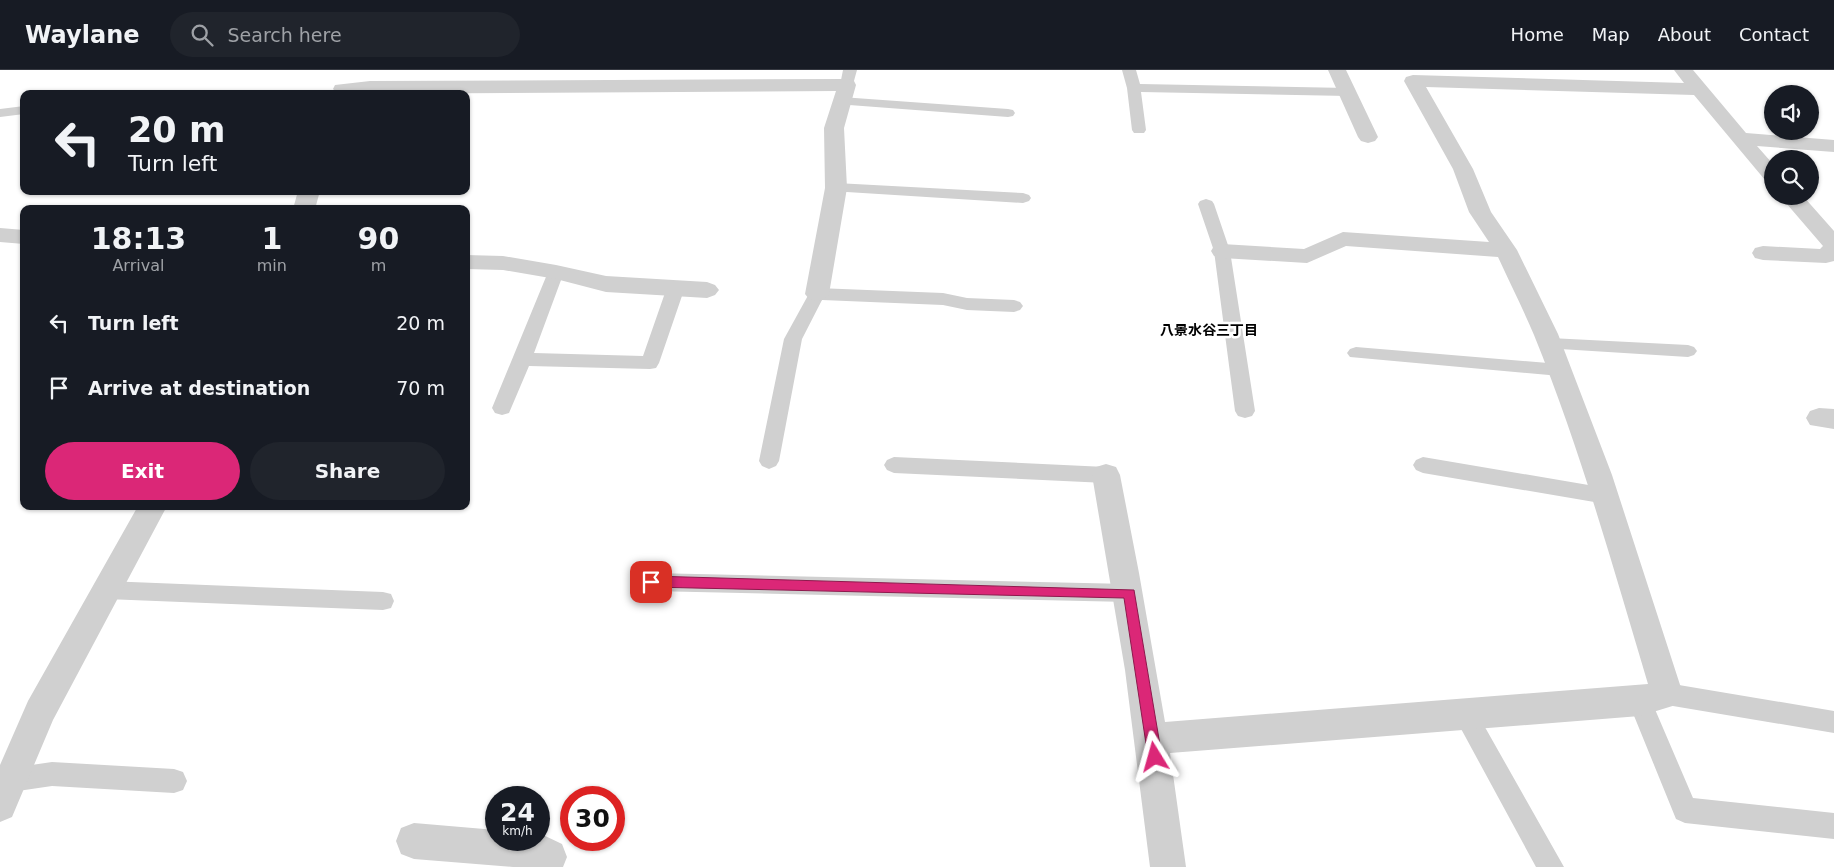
<!DOCTYPE html>
<meta charset="utf-8">
<style>
:root{--surface:#171b24;--page:#20242c;--text:#f1f3f6;--muted:#9ea1a6;--line:#363941;--accent:#db2777}
body{margin:0;font-family:"DejaVu Sans","Noto Sans JP",sans-serif;background:var(--page);color:var(--text);height:100vh;display:flex;flex-direction:column;font-size:19px;white-space:nowrap}
*{box-sizing:border-box;margin:0}
p{font-size:16px;color:var(--muted)}
.icon{flex:none;width:28px;height:28px;fill:none;stroke:currentColor;stroke-width:2;stroke-linecap:round;stroke-linejoin:round}
.map{position:relative;flex:1;overflow:hidden}
.drawer{position:absolute;left:20px;top:135px;width:450px;height:305px;display:flex;flex-direction:column;background:var(--surface);border-radius:10px;box-shadow:0 1px 4px #0004}
.drawer>*{flex:none}
.guide{position:absolute;left:20px;top:20px;width:450px;height:105px;border-radius:10px;box-shadow:0 1px 4px #0004;background:#171b24;color:var(--text);overflow:hidden}
.tools{position:absolute;left:1764px;top:15px;display:grid;gap:10px}
.tools a{display:grid;place-items:center;width:55px;height:55px;border-radius:50%;background:var(--surface);box-shadow:0 1px 4px #0004;font-size:25px}
.speed{position:absolute;left:485px;top:716px;display:flex;gap:10px;font-size:25px;font-weight:700;text-align:center}
.speed>*{display:grid;place-content:center;width:65px;height:65px;border-radius:50%;background:var(--surface);box-shadow:0 1px 4px #0004;line-height:1}
.speed small{font-size:12px;font-weight:400}
.speed .limit{border:8px solid #d22;background:#fff;color:#111}
.pin{position:absolute;display:grid;place-items:center;width:42px;height:42px;color:#fff;margin:-21px;border-radius:10px;box-shadow:0 2px 8px #0006}
.me{position:absolute;width:55px;margin:-28px;rotate:352deg;stroke-linejoin:round;filter:drop-shadow(0 0 4px #0008)}
.turn{display:flex;align-items:center;gap:18px;height:105px;padding:0 25px;font-size:22px}
.turn .icon{width:65px;height:65px;stroke-width:2.5}
.turn b{display:block;font-size:35px;line-height:42px}
.eta{display:flex;justify-content:space-evenly;align-items:center;height:85px;text-align:center}
.eta b{font-size:30px;font-weight:700;line-height:35px}
.button{display:flex;gap:10px;margin-top:auto;padding:10px 25px}
.button a{flex:1;height:58px;border-radius:30px;background:var(--accent);color:#fff;font-size:20px;font-weight:700;line-height:58px;text-align:center}
.button a+a{background:var(--page);color:var(--text)}
ul{padding:0;list-style:none}
li{display:flex;align-items:center;gap:15px;height:65px;padding:0 25px}
li div{flex:1}
li b{display:block;font-size:19px}
li em{font-style:normal}
header{display:flex;align-items:center;gap:30px;box-sizing:border-box;height:70px;padding:0 25px;background:var(--surface);border-bottom:1px solid var(--line)}
header strong{font-size:24px}
nav{display:flex;gap:28px;margin-inline-start:auto;font-size:18px}
.search{width:350px;height:45px;background:var(--page);display:flex;align-items:center;gap:12px;box-sizing:border-box;padding:0 18px;border-radius:28px;color:var(--muted);font-size:19px}
.map>svg:first-child{display:block}
</style>
<header>
<strong>Waylane</strong>
<div class="search"><svg class="icon" aria-label="search" viewBox="0 0 24 24"><circle cx="10" cy="10" r="6"/><path d="M15 15l6 6"/></svg>Search here</div>
<nav><a>Home</a><a>Map</a><a>About</a><a>Contact</a></nav>
</header>
<div class="map">
<svg width="1834" height="797" viewBox="0 0 1834 797">
<rect width="100%" height="100%" fill="#fff"/>
<g fill="none" stroke-linecap="round" stroke-linejoin="round">
<path fill="#d0d0d0" fill-rule="evenodd" d="M843,0H857L852,18H842L840,15Z
M1122,0H1136L1140,14L1348,18L1355,22L1348,26L1141,22L1146,60L1144,63H1134L1132,60L1127,18Z
M841,27L1008,39L1013,40L1015,43L1013,46L1008,47L836,34L834,31Z
M24,36V44L0,47V39Z
M836,113L1023,123L1029,125L1031,128L1029,131L1023,133L831,121L828,118L831,115Z
M1206,129L1212,131L1214,134L1230,181L1255,341L1252,346L1245,348L1238,346L1235,341L1214,181L1198,134L1200,131Z
M556,197L562,198L564,202L534,283L643,286L666,220L669,216L675,214L681,216L684,220L659,293L656,298L650,299L529,296L509,343L502,345L495,343L492,338L548,202L550,198Z
M817,218L943,223L967,228L1014,230L1020,232L1023,236L1020,240L1014,242L967,240L943,235L822,230L802,269L779,391L776,396L769,399L762,396L759,391L784,269L811,220Z
M1550,268L1688,275L1694,277L1697,281L1694,285L1688,287L1544,278L1541,274L1544,270Z
M1356,277L1560,294L1566,295L1569,300L1566,305L1560,306L1350,287L1347,283L1350,279Z
M894,387L1106,397L1113,400L1116,405L1113,410L1106,413L894,403L887,400L884,395L887,390Z
M1423,387L1606,418L1613,420L1616,426L1613,432L1606,434L1423,403L1416,400L1413,395L1416,390Z
M651,503L1129,514L1137,516L1140,523L1137,530L1129,532L651,521L643,518L640,512L643,506Z
M106,511L383,522L391,524L394,531L391,538L383,540L106,529L98,527L95,520L98,513Z
M1667,613L1834,641V663L1667,635L1659,632L1655,624L1659,616Z
M1640,620L1648,623L1693,728L1834,743V769L1685,753L1676,749L1628,631L1632,623Z
M1465,633L1473,636L1564,797H1536L1453,644L1457,636Z
M52,692L174,699L183,702L187,711L183,720L174,723L52,716L11,722L2,719L0,706L2,701L11,698Z"/>
<path fill="#d0d0d0" fill-rule="evenodd" d="M1328,0H1346L1378,67L1375,71L1368,73L1361,71L1358,67Z
M1674,0H1693L1746,63L1834,70V82L1757,76L1772,93V112L1765,110L1694,25L1426,17L1473,99L1491,142L1517,180L1558,264L1612,405L1683,624L1679,634L1640,646L1170,683L1186,797H1150L1125,600L1092,405L1096,397L1106,394L1116,397L1120,405L1139,503L1165,652L1648,614C1613,497 1580,378 1534,265C1523,239 1510,213 1498,187L1346,176L1307,193L1222,188L1214,186L1211,181L1214,176L1222,174L1304,179L1343,162L1489,172L1469,142L1453,99L1404,11L1406,7L1413,5L1684,13Z
M847,9L854,11L856,15L844,58L847,118L829,224L825,229L817,232L809,229L805,224L825,118L824,58L836,21L338,24L333,19L335,15L370,11Z
M298,121H320L315,139H293Z
M1780,126H1803L1834,161V191L1826,193L1763,190L1755,188L1752,183L1755,178L1763,176L1820,179L1823,176Z
M0,158L24,160V174L0,172Z
M466,185L503,186L556,195L606,206L707,212L715,215L719,220L715,225L707,228L606,222L556,209L503,200L466,199Z
M1819,338L1834,339V359L1810,355L1806,348L1810,341Z
M138,436H167L53,650L12,747L0,752V695L28,631Z
M414,753L496,760V770H539V763L562,774L567,787L563,797H513L414,789L401,784L396,771L401,758Z"/>
</g>
<path fill="#db2777" stroke="#8e194d" d="M651,506L1134,520L1162,687L1160,692L1155,694L1150,692L1148,687L1124,528L651,517L646,515L645,512L646,508Z"/>
<g text-anchor="middle" dominant-baseline="central" stroke-width="5" stroke-linejoin="round" paint-order="stroke">
<g font-size="14" font-weight="bold" fill="#000" stroke="#fff">
<text x="1209" y="260">八景水谷三丁目</text>
</g>
</g>
</svg>
<div class="tools">
<a><svg class="icon" aria-label="sound" viewBox="0 0 24 24"><path d="M4 9h4l5-4v14l-5-4H4zM17 9q2 3 0 6"/></svg></a>
<a><svg class="icon" aria-label="search" viewBox="0 0 24 24"><circle cx="10" cy="10" r="6"/><path d="M15 15l6 6"/></svg></a>
</div>
<div class="speed"><div>24<small>km/h</small></div><div class="limit">30</div></div>
<div class="pin" style="left:651px;top:512px;background:#d93025"><svg class="icon" aria-label="arrive" viewBox="0 0 24 24"><path d="M6 21V4h12l-3 4 3 4H6"/></svg></div>
<svg class="me" style="left:1155px;top:687px" viewBox="-20 -20 40 40"><path d="M0-17L14 15 0 8-14 15z" fill="#db2777" stroke="#fff" stroke-width="4"/></svg>
<div class="guide">
<div class="turn"><svg class="icon" aria-label="left" viewBox="0 0 24 24"><path d="M17 20v-9H6M10 6l-5 5 5 5"/></svg><div><b>20 m</b>Turn left</div></div>
</div>
<section class="drawer">
<div class="eta">
<div><b>18:13</b><p>Arrival</p></div>
<div><b>1</b><p>min</p></div>
<div><b>90</b><p>m</p></div>
</div>
<ul>
<li><svg class="icon" aria-label="left" viewBox="0 0 24 24"><path d="M17 20v-9H6M10 6l-5 5 5 5"/></svg><div><b>Turn left</b></div><em>20 m</em></li>
<li><svg class="icon" aria-label="arrive" viewBox="0 0 24 24"><path d="M6 21V4h12l-3 4 3 4H6"/></svg><div><b>Arrive at destination</b></div><em>70 m</em></li>
</ul>
<div class="button"><a>Exit</a><a>Share</a></div>
</section>
</div>
